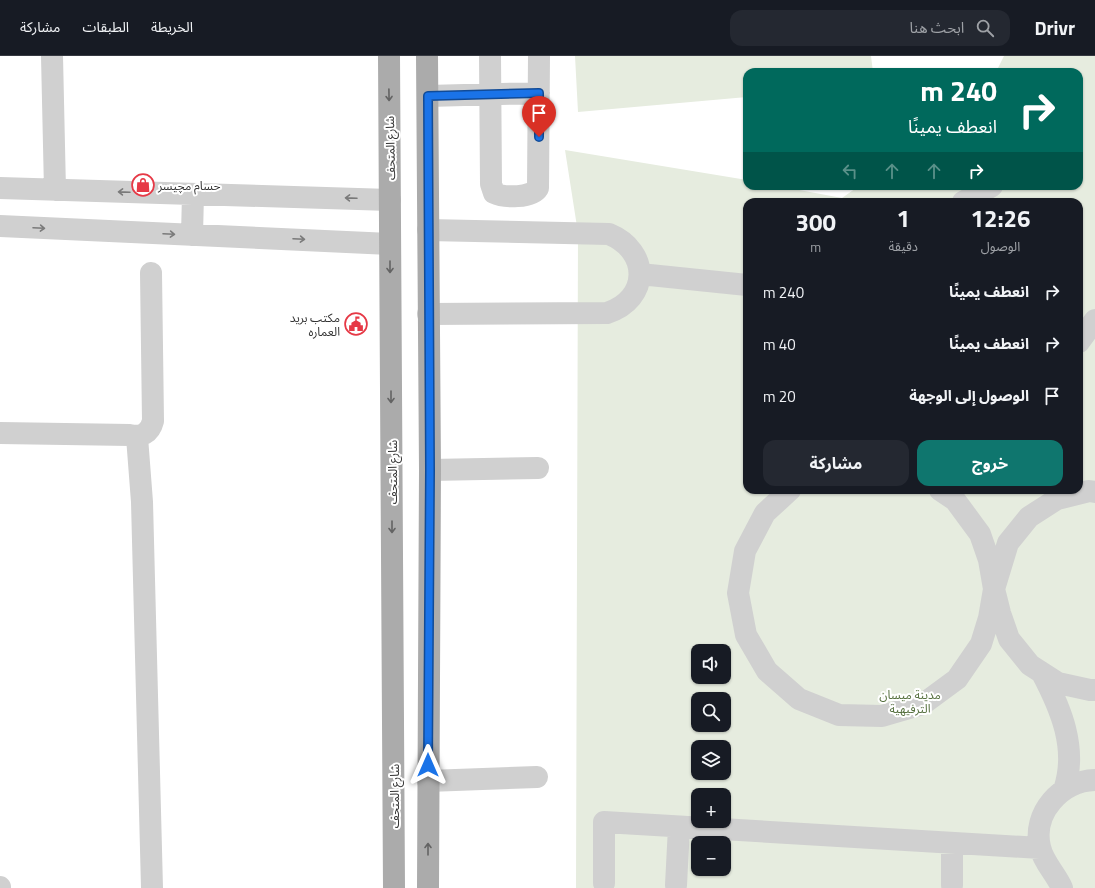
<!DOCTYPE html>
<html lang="ar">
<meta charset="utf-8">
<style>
:root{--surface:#171b24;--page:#242831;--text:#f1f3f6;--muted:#9ea1a6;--line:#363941;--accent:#0f766e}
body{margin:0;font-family:"Titillium Web","Noto Sans Arabic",sans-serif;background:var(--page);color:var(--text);direction:rtl;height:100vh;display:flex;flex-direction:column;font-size:15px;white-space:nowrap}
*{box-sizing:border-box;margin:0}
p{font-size:13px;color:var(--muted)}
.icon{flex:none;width:22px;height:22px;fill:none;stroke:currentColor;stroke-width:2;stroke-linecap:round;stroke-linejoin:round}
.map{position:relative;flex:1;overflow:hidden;direction:ltr}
.side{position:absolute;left:743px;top:142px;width:340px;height:296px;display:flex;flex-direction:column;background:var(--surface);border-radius:12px;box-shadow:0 1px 3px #0004;direction:rtl}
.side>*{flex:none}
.hud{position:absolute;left:743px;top:12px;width:340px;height:122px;border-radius:12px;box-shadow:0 1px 3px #0004;direction:rtl;background:#00695c;color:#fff;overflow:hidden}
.tools{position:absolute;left:691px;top:588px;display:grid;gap:8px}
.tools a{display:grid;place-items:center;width:40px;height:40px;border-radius:8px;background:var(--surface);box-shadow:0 1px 3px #0004;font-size:20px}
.pin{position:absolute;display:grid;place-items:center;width:34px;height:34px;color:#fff;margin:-41px -17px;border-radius:50% 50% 50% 0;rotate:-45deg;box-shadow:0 0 4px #0007}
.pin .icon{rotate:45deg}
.me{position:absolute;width:44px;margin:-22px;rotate:0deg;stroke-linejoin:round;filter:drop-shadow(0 0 3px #0008)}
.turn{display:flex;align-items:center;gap:14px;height:84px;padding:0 20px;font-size:18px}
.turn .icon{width:52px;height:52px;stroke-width:2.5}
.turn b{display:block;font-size:28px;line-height:34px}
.lanes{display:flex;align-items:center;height:38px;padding:0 20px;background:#0003;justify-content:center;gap:20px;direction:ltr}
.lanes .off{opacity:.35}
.eta{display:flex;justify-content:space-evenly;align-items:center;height:68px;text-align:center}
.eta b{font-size:24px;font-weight:700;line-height:28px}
.cta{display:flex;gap:8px;margin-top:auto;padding:8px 20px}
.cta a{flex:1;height:46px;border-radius:12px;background:var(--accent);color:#fff;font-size:16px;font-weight:700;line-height:46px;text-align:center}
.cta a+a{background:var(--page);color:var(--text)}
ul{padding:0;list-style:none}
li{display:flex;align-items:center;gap:12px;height:52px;padding:0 20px}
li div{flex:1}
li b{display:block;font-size:15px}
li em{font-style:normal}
header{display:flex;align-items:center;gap:24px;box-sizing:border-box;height:56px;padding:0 20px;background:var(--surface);border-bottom:1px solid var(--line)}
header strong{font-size:19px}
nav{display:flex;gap:22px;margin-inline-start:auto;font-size:14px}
.search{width:280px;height:36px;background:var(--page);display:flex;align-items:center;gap:10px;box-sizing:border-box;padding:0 14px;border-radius:12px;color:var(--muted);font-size:15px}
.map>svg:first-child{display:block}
</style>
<header>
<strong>Drivr</strong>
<div class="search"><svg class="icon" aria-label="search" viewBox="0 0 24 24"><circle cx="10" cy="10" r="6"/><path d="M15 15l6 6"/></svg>ابحث هنا</div>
<nav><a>الخريطة</a><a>الطبقات</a><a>مشاركة</a></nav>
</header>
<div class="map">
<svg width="1095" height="832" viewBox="0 0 1095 832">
<rect width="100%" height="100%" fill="#fff"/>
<path fill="#e6ecdf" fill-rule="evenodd" d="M575,0H871L873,16H747V41L578,56Z
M1004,0H1095V832H576L578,177L565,94L747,124V130H778L842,142L859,130H1079V16H996ZM747,146H1079V434H747ZM698,595H724V621H698ZM698,643H724V669H698ZM698,691H724V717H698ZM698,739H724V765H698ZM698,787H724V813H698Z"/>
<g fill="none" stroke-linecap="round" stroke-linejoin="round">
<path stroke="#d0d0d0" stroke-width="22" d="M52,0L55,134
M490,0L491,128L494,137C504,142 532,142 538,132L539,0
M428,40L539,37
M0,132L390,144
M963,146L992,130
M0,170L390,188
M428,174L609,178C650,195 650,243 607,257L428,258
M192,179L193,138
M640,218L747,229
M1079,286L1095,264
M0,377L130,379C141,382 150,377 153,365L151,217
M137,381L142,446L152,832
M430,414L538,412
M790,434L765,457L745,495L738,537L746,579L767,615L799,643L839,659L882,660L923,648L957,623L981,588L989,562L994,533L989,504L980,478L955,444L940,434
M1095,436L1089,435L1057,443L1029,461L1008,487L994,533L1000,557L1009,583L1030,609L1058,627L1090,634H1095
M1042,617C1061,653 1078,693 1064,734
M428,725L537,721
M604,827V766L1040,792
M676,829L679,771
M952,829V787
M0,831V832
M1062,832C1056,818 1043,806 1040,791C1032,757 1061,725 1095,724"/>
<path stroke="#ababab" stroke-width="22" d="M389,0L394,832
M427,0L430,414L428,832"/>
</g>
<defs><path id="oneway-shaft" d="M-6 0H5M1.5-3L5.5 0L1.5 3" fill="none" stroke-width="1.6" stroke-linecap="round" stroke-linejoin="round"/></defs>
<g stroke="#636363">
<use href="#oneway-shaft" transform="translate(389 39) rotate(89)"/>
<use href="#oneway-shaft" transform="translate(390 211) rotate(90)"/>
<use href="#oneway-shaft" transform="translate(391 341) rotate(90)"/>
<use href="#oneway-shaft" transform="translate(392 471) rotate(90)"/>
<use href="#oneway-shaft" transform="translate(428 793) rotate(-90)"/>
</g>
<g stroke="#7a7a7a">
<use href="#oneway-shaft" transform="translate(124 136) rotate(-178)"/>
<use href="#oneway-shaft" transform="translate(351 142) rotate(-178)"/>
<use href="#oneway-shaft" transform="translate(39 172) rotate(3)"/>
<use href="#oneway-shaft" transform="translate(169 178) rotate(3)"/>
<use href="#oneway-shaft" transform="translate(299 183) rotate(3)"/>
</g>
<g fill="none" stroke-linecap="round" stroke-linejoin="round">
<g stroke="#114b97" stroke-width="10">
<path id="route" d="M428,709L430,414L428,40L539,37V81"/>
</g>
<use href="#route" stroke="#1a73e8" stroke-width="7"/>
</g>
<defs>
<g id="shop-ring" transform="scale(1.15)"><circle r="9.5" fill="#fff" stroke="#e63946" stroke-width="1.5"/><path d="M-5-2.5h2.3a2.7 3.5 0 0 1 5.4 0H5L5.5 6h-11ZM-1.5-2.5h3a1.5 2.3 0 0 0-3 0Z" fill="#e63946"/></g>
<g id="civic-ring" transform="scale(1.15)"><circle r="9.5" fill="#fff" stroke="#e63946" stroke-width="1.5"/><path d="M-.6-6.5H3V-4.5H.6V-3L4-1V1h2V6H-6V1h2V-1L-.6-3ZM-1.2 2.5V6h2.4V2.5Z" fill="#e63946"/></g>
</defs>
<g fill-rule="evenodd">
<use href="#shop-ring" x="143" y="129"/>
<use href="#civic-ring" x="356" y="268"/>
</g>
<g text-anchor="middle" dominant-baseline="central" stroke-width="4" stroke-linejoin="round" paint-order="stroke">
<g font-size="12" fill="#333" stroke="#fff">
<text transform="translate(390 92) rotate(-91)">شارع المتحف</text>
<text transform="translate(392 416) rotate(-90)">شارع المتحف</text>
<text transform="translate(394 740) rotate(-90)">شارع المتحف</text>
</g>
<g font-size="12" fill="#333" stroke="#fff" text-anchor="start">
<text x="158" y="129">حسام مچيسر</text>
<text x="340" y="261" text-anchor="end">مكتب بريد<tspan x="340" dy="14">العماره</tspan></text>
</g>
<g font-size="12" fill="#56703f" stroke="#fff">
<text x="910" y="638">مدينة ميسان<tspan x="910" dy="14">الترفيهية</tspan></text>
</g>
</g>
</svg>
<div class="tools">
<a><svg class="icon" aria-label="sound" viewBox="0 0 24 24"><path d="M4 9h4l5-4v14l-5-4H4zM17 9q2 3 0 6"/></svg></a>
<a><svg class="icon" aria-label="search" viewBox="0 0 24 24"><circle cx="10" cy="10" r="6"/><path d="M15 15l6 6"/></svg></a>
<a><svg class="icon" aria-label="layers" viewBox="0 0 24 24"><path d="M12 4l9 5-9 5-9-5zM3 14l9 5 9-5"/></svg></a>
<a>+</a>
<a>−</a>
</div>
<div class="pin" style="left:539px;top:81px;background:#d93025"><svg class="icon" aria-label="arrive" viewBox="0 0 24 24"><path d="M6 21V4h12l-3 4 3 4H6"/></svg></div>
<svg class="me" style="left:428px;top:709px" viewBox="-20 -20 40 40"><path d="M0-17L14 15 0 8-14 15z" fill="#1a73e8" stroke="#fff" stroke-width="4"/></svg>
<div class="hud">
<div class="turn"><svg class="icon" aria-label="right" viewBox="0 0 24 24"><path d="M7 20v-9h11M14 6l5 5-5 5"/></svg><div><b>240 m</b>انعطف يمينًا</div></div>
<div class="lanes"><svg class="icon off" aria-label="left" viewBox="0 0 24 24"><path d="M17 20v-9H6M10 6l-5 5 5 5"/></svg><svg class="icon off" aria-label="ahead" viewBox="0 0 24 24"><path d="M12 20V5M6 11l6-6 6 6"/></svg><svg class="icon off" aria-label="ahead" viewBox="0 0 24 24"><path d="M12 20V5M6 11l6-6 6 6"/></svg><svg class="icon" aria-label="right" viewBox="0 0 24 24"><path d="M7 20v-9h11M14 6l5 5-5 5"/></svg></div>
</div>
<section class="side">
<div class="eta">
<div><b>12:26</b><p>الوصول</p></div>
<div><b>1</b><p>دقيقة</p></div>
<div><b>300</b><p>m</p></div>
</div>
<ul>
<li><svg class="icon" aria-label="right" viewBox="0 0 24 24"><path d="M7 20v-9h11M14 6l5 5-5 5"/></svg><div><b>انعطف يمينًا</b></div><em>240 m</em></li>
<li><svg class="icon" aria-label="right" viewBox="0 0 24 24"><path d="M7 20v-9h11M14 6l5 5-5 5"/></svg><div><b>انعطف يمينًا</b></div><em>40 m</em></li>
<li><svg class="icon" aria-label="arrive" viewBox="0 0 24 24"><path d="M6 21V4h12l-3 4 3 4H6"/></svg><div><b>الوصول إلى الوجهة</b></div><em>20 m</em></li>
</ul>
<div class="cta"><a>خروج</a><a>مشاركة</a></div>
</section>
</div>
